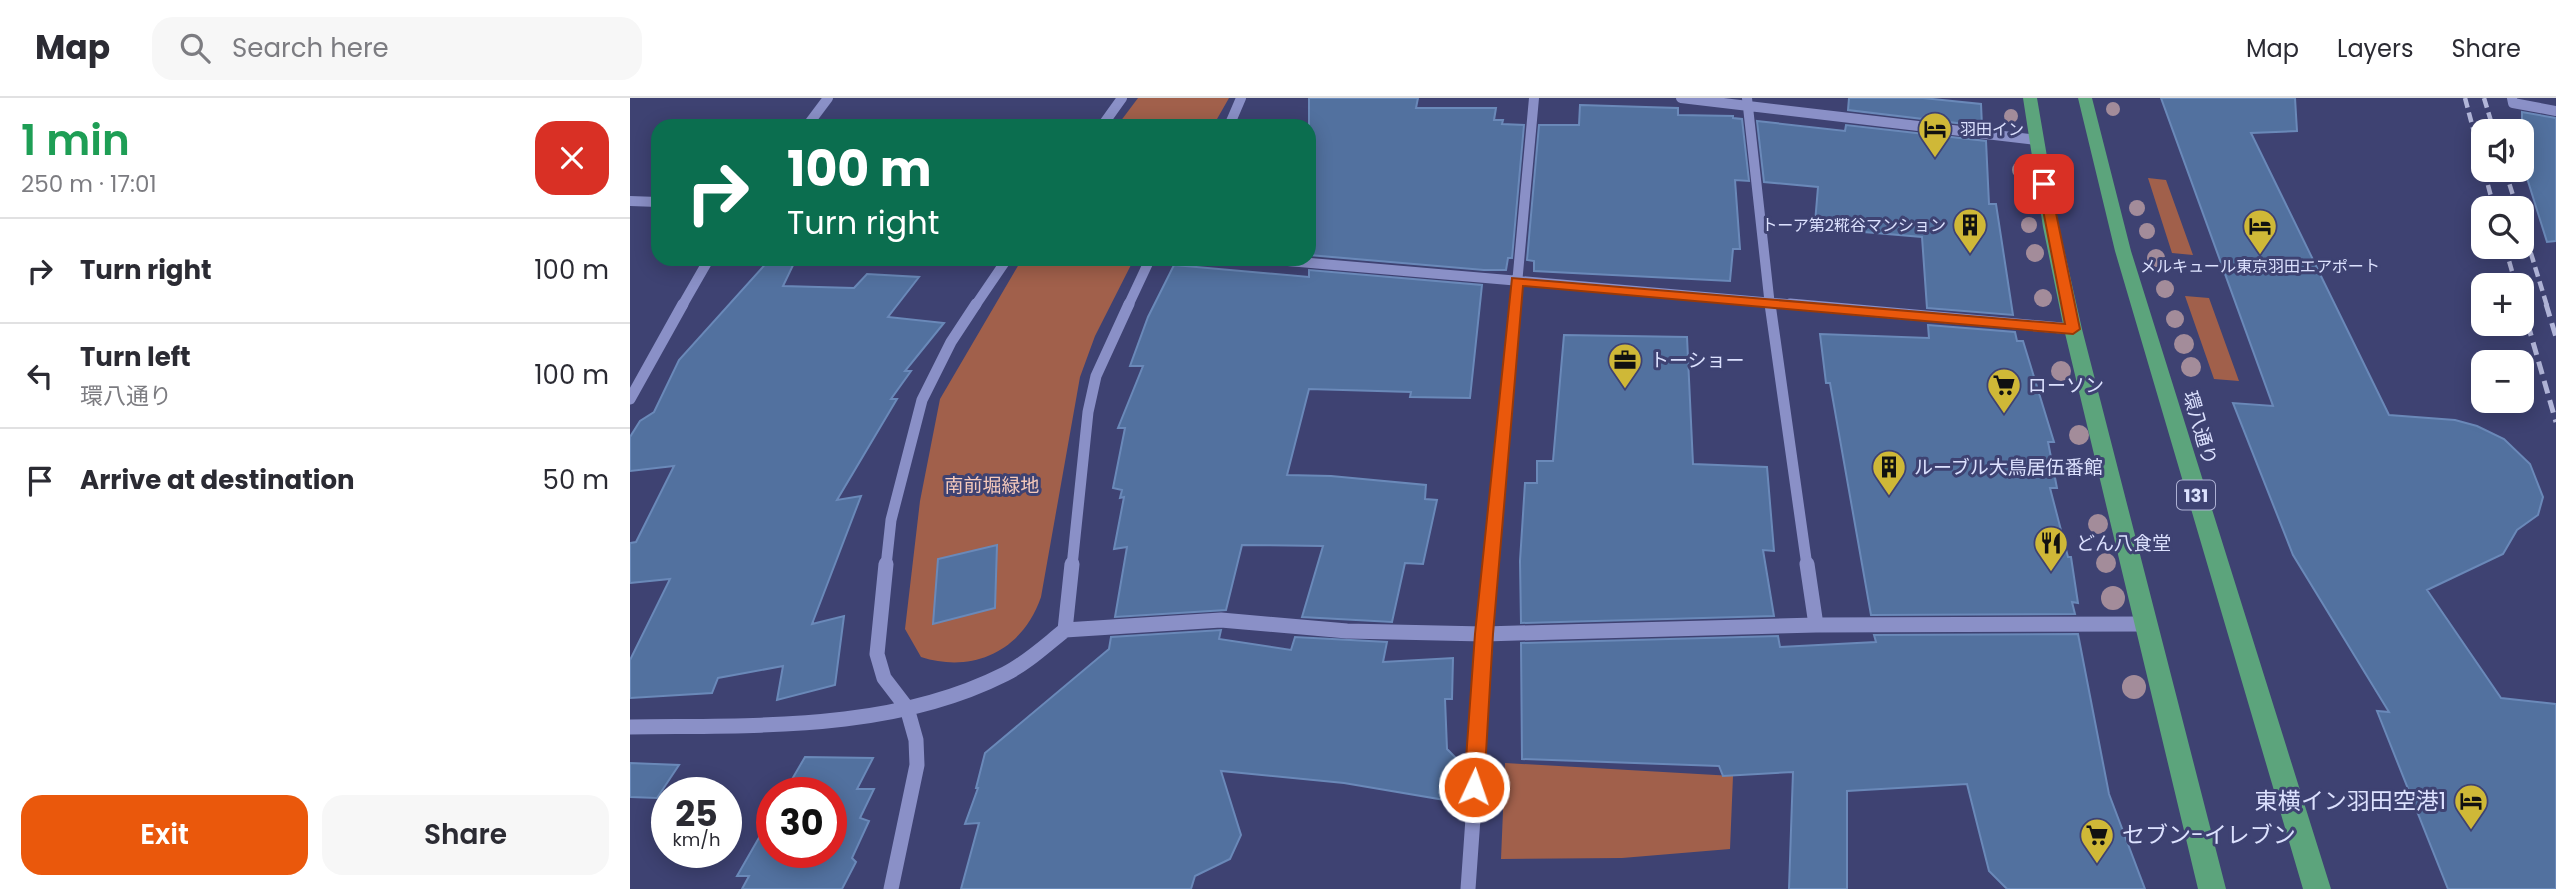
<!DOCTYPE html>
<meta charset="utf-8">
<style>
:root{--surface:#fff;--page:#f7f7f7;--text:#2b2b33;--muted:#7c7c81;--line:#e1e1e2;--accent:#ea580c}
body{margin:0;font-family:Poppins,"Noto Sans JP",sans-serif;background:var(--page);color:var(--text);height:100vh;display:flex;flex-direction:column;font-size:26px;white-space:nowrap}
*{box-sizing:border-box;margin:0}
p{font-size:23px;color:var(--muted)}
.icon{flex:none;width:38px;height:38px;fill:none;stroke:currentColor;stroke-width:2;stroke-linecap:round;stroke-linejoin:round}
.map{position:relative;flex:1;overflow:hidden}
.panel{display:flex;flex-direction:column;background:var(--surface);width:630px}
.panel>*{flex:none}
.banner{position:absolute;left:21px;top:21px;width:665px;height:147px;border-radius:21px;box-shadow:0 4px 18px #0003;background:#0b6e4f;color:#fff;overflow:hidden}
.tools{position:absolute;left:1841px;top:21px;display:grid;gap:14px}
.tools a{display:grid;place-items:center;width:63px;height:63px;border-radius:14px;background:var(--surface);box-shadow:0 4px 18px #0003;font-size:35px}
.speed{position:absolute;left:21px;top:679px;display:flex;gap:14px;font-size:35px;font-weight:700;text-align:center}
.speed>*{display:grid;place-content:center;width:91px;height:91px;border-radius:50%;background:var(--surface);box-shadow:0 4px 18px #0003;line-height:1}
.speed small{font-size:18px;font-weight:400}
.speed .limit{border:10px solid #d22;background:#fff;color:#111}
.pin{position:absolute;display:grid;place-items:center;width:60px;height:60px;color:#fff;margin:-30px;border-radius:14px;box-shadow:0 4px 10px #0006}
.me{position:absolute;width:77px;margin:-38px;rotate:3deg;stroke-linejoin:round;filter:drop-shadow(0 0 5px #0008)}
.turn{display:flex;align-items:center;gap:24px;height:147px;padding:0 21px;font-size:32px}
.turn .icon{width:91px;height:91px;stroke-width:2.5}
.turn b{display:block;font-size:49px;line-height:60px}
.round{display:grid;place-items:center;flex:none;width:74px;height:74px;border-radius:21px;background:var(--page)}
.overview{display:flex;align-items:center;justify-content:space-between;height:119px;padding:0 21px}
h1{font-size:42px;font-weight:600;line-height:52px;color:#1e9e55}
.primary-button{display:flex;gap:14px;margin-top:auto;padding:14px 21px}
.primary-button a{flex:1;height:80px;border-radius:21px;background:var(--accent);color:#fff;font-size:28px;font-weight:600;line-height:80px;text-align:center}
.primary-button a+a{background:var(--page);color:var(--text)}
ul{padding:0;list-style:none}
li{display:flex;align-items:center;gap:21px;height:105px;padding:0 21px;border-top:2px solid var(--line)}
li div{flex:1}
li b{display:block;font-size:26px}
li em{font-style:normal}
header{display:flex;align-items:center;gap:42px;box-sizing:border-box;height:98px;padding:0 35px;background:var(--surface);border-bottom:2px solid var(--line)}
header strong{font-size:33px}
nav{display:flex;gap:38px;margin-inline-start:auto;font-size:24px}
.search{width:490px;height:63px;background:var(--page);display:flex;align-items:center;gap:18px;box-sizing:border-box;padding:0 24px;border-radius:21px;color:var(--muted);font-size:26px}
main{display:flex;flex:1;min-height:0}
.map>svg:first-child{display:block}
</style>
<header>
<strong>Map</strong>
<div class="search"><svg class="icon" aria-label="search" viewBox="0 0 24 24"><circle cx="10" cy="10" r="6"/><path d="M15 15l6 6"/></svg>Search here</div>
<nav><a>Map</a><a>Layers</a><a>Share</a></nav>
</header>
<main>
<section class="panel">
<div class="overview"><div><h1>1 min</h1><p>250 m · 17:01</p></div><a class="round" style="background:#d93025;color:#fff"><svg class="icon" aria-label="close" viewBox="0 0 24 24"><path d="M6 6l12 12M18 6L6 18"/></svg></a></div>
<ul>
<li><svg class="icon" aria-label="right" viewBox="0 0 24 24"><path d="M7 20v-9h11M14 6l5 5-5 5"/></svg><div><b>Turn right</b></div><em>100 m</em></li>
<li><svg class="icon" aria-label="left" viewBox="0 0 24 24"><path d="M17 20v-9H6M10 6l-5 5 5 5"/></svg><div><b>Turn left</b><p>環八通り</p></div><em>100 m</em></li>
<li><svg class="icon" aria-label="arrive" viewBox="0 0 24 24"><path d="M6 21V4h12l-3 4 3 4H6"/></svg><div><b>Arrive at destination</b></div><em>50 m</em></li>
</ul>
<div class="primary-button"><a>Exit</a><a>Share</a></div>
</section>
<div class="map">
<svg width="1926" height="791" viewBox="0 0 1926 791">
<rect width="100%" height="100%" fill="#3e4272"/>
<path fill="#a1604b" d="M508,0H599L583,28H487Z
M1518,80L1536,82L1563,157L1542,155Z
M392,161H504L465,238L450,279L411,499C393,552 344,576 291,559L275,531L290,403L310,301Z
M1555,198L1579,200L1609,283L1584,281Z
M875,665L1103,678L1100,751L992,760L871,761Z"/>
<path fill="#52719f" stroke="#6a89b9" stroke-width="2" d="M679,0H788L786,10H866L864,22H873L872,26L894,27L882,160H878L876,172H854L679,157Z
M1219,0H1293L1351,6L1352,28L1218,12Z
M1531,0H1665L1667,33L1621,35L1759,317L1825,322L1847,328L1874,341L1900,366L1913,399L1908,417L1887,432L1873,456L1797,492L1871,600L1926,606V791H1818L1747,613L1759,614L1663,457L1603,305L1643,308Z
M950,7L1048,10V17L1103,18V20L1112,21L1119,83L1105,82L1110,151H1103L1100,183L904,173V163L897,162L909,27H949Z
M1892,14L1926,20V143L1917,144L1892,64Z
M1127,23L1215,33L1216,27L1356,43L1359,106H1366L1383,217L1297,210L1292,139L1199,131V126L1185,125L1188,89L1134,84Z
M140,161H166L153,188L224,190L237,176L289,179L258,219L314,225L275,273H281L261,301H267L207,402L231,398L182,526L214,518L205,587L147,602L153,568L88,580L82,595L0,600V562L40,481L0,485V445L6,444L44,368L0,373V339L10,323L24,314L49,262Z
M544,167L679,179V172L852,187L840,300L780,299L781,294L679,291L657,377L701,378L796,387L795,401L807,402L793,466L775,465L762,524L672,519L693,448L612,447L596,512L485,519L497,449L484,451L494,399L490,400L492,392L483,390L495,330H488L513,268H500L518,219Z
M1298,227L1385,234L1387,243H1393L1424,344H1418L1427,390H1420L1438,459H1441L1448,505L1442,504L1445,516L1241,517L1200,285H1196L1190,236L1299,240Z
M934,237L1057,239L1063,366L1137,369L1144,453L1133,452L1144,518L891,525L890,463L895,385H907V363H923Z
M367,447L365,510L303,526L308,461Z
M591,532L589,541L661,552L665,539L757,544L753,564L823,560L822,601H815L817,651L827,661L815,702L714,685L591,673L611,737L600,761L565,778L561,791H331L349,725L335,726L348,690H346L355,655L479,551L481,539Z
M1448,536L1479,696L1515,791H1377L1359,773L1337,686L1217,693V791H1159L1163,674L1093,678L1089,668L892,661L891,545L1148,538L1150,549L1246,544L1244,537Z
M175,659L243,660L227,691H244L230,720L239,723L222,760L226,764L212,791H112L119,778H107L142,717V754H201V695H154Z
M0,665L49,667L27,700L0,699Z"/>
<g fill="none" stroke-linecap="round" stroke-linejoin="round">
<path stroke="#8a90c7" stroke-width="10" d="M1051,0L1407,42
M1117,0L1140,208
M1882,0L1883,5L1926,13
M177,28L198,0
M472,28L492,0
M599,28L611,0
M0,103L28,104
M635,161L1180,208
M52,208L79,161
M345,208L377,161
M498,208L520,161
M885,208L904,0"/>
<path stroke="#8a90c7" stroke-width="11" d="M1140,206L1177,468
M1160,206L1443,231
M0,301L53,206
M256,468L261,422L292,302L321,244L346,206
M442,468L458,314L466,278L499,206
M860,468L885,206"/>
<path stroke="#8a90c7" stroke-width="15" d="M256,466L247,556L254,580L277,610L286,642L287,667L261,791
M1177,466L1186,527
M435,532L591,522L717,533L854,536L1186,527L1517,526
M0,629C126,627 260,634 375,576C397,565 416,547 435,532L442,466
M838,791L861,466"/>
<path fill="#5ca47c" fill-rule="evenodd" d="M1393,0H1407L1429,129L1452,231L1596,791H1568L1434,231L1413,129Z
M1448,0H1462L1501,153L1701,791H1673L1485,153Z"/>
<path stroke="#b2b6d9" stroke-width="4.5" stroke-dasharray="10 5" stroke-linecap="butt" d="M1835,0L1864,110
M1854,0L1864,33
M1875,72L1887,110
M1892,126L1917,208
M1875,149L1886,187"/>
<path stroke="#b2b6d9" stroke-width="5" stroke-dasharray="13 7" stroke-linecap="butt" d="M1892,206L1926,324
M1916,206L1926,239"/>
</g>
<g fill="#a38c9a">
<circle cx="1483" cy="11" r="7"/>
<circle cx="1381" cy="18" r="7"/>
<circle cx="1390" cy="72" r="8"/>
<circle cx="1395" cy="106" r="8"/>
<circle cx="1507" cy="110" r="8"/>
<circle cx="1399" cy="127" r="8"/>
<circle cx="1517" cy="133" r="8"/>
<circle cx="1405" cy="155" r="9"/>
<circle cx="1526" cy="160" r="9"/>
<circle cx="1535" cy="191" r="9"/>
<circle cx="1413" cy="200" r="9"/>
<circle cx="1545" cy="221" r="9"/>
<circle cx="1554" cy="246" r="10"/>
<circle cx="1561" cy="269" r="10"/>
<circle cx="1431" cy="273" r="10"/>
<circle cx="1449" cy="337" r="10"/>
<circle cx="1468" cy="426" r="10"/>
<circle cx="1476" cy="465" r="10"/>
<circle cx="1483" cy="500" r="12"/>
<circle cx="1504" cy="589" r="12"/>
</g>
<path fill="#ea580c" stroke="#983908" stroke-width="2" d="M1414,82L1420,86L1450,231L1443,236L893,188L863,536L854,689L851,696L844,698L837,696L834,689L845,536L882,180L1435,226L1408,86Z"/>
<defs>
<g id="hotel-pin" transform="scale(1.75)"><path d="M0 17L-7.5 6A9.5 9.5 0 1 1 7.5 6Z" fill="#cfb837" stroke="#3e4272"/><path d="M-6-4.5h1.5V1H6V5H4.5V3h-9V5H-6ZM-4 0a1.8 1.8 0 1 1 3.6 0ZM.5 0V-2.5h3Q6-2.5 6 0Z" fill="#111"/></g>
<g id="building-pin" transform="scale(1.75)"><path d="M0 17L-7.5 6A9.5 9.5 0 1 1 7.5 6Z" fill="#cfb837" stroke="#3e4272"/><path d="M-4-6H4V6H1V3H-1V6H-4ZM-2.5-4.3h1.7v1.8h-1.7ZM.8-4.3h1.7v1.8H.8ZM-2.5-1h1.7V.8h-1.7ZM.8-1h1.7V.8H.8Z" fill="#111"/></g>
<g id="office-pin" transform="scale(1.75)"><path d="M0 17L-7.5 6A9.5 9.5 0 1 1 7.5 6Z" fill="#cfb837" stroke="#3e4272"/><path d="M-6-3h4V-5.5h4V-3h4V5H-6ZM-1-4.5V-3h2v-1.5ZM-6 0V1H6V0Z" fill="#111"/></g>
<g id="supermarket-pin" transform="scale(1.75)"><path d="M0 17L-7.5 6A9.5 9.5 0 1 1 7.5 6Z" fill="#cfb837" stroke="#3e4272"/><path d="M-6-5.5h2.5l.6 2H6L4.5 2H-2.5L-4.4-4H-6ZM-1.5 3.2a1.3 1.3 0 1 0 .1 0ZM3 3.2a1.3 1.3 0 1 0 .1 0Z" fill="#111"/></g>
<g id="restaurant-pin" transform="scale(1.75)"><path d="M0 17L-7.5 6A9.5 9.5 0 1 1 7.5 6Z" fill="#cfb837" stroke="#3e4272"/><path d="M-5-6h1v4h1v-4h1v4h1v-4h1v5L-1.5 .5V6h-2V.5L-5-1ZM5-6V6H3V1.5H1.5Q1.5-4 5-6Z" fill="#111"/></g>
</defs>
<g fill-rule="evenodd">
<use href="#hotel-pin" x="1305" y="31"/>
<use href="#building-pin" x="1340" y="127"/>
<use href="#hotel-pin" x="1630" y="128"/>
<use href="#office-pin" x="995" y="262"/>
<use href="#supermarket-pin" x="1374" y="287"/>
<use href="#building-pin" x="1259" y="369"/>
<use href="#restaurant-pin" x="1421" y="445"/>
<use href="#hotel-pin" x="1841" y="703"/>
<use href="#supermarket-pin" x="1467" y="737"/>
</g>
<g text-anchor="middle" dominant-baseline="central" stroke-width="6" stroke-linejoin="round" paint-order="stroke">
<g font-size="16" fill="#dce1fe" stroke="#3e4272" text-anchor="start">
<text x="1330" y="31">羽田イン</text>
<text x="1316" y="127" text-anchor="end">トーア第2糀谷マンション</text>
<text x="1630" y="168" text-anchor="middle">メルキュール東京羽田エアポート</text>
</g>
<rect fill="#3e4272" stroke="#adb1d4" stroke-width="2" x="1547" y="382.5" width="38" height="29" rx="5"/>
<g font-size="18" font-weight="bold" fill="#dce1fe">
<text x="1566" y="397">131</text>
</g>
<g font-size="19" fill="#dce1fe" stroke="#3e4272" text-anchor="start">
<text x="1020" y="262">トーショー</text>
<text x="1398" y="287">ローソン</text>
<text x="1284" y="369">ルーブル大鳥居伍番館</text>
<text x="1446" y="445">どん八食堂</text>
</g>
<g font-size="19" fill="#dce1fe" stroke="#3e4272">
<text transform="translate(1570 330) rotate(74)">環八通り</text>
</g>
<g font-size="19" fill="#f5c9bb" stroke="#3e4272">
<text x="362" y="387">南前堀緑地</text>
</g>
<g font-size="23" fill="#dce1fe" stroke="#3e4272" text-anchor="end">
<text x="1816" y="703">東横イン羽田空港1</text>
<text x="1492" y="737" text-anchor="start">セブン-イレブン</text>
</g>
</g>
</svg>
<div class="tools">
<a><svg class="icon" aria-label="sound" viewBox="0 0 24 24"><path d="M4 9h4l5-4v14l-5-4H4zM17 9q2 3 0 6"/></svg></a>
<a><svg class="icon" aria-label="search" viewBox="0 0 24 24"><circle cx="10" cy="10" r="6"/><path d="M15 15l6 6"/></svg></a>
<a>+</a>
<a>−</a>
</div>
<div class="speed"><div>25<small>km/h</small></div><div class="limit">30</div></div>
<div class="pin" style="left:1414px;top:86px;background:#d93025"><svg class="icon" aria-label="arrive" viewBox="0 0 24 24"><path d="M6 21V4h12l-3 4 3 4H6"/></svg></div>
<svg class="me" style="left:844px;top:689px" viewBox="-20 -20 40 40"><circle r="17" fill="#ea580c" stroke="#fff" stroke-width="3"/><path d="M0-11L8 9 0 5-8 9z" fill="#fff"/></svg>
<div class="banner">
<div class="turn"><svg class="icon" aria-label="right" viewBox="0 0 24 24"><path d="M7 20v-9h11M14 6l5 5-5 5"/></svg><div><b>100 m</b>Turn right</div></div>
</div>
</div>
</main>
